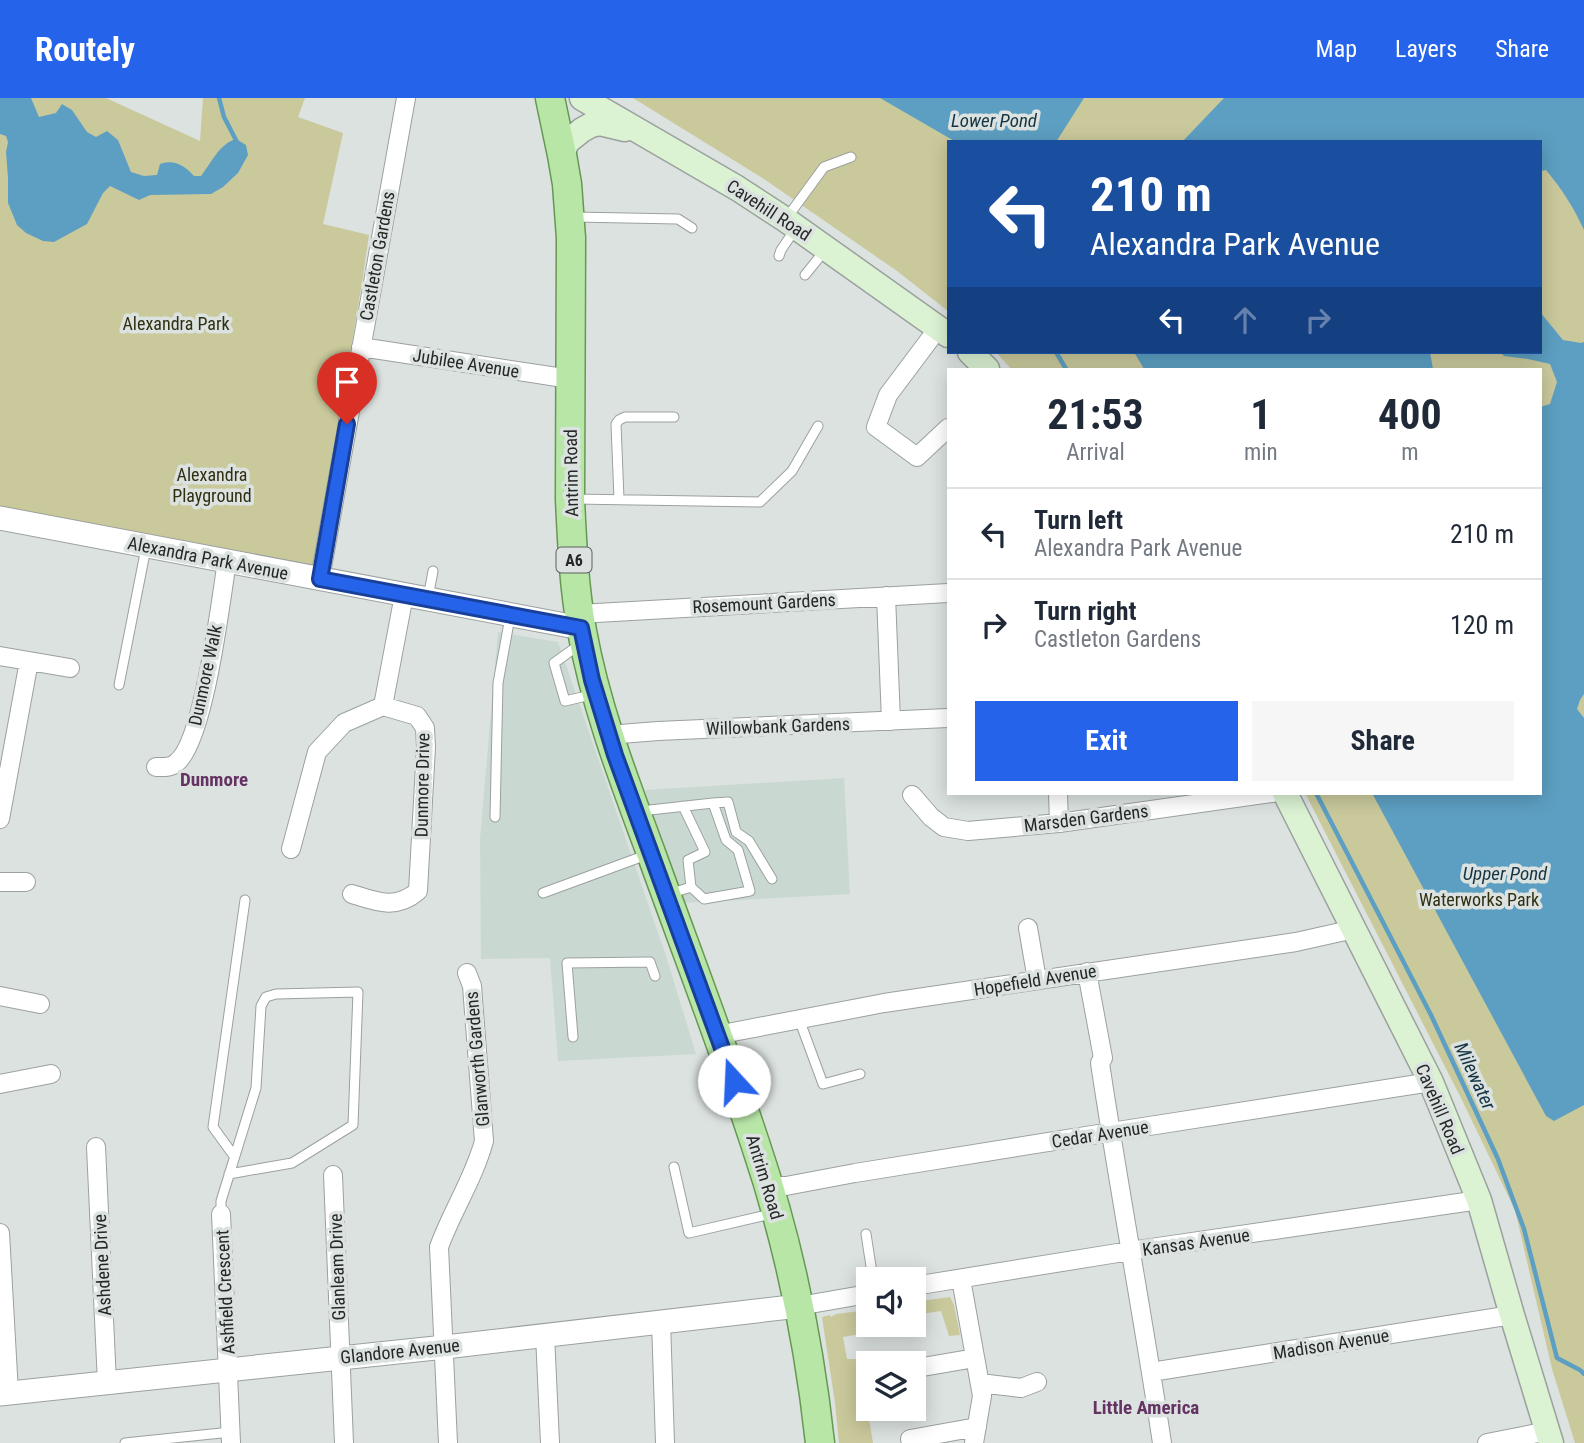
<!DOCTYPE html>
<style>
:root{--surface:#fff;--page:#f6f6f7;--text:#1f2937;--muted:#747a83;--line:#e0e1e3;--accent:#2563eb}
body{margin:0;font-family:"Roboto Condensed",sans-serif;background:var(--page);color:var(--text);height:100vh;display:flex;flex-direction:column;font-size:26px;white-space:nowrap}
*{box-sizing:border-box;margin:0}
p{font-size:23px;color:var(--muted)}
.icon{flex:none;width:38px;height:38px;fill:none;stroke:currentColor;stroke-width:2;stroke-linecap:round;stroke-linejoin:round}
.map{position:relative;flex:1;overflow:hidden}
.sheet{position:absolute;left:947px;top:270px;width:595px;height:427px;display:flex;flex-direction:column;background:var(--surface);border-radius:0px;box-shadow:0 4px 18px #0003}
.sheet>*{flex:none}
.hud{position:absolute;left:947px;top:42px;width:595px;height:214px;border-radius:0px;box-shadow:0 4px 18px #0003;background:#1a4fa0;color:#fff;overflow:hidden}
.controls{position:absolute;left:856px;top:1169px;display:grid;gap:14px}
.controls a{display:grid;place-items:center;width:70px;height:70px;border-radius:0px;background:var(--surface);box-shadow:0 4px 18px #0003;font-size:35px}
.pin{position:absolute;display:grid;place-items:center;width:60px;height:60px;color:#fff;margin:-72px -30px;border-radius:50% 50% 50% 0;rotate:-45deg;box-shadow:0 0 7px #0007}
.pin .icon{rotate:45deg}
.me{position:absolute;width:77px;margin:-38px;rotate:340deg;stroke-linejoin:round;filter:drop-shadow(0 0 5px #0008)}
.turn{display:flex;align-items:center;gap:24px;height:147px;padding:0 28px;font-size:32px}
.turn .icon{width:91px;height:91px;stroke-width:2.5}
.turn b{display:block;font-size:49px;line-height:60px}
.lanes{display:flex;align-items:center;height:66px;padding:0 28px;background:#0003;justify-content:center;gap:35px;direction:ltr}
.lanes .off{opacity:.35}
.eta{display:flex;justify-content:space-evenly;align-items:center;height:119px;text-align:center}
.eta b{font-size:42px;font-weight:700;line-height:49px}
.cta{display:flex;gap:14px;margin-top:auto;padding:14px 28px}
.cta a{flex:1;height:80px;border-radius:0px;background:var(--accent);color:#fff;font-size:28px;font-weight:700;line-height:80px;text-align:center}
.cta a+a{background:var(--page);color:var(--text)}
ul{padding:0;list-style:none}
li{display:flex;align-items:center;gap:21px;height:91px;padding:0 28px;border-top:2px solid var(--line)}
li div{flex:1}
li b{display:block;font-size:26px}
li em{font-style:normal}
header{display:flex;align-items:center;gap:42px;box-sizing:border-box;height:98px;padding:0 35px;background:var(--accent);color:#fff}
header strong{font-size:33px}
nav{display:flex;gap:38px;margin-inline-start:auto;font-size:24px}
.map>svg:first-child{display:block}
</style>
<header>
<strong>Routely</strong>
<nav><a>Map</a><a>Layers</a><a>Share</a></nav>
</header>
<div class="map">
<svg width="1584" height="1345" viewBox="0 0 1584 1345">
<rect width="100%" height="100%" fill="#dbe2df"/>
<path fill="#cad8d2" d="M498,534L558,544L666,858L696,956L558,963L550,860L481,861L480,741Z
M844,680L850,796L683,805L645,692Z"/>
<path fill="#cac99c" d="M0,0H106L200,43L203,0H305L298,19L343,35L323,126L369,137L363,178L314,474L0,413Z
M633,0H1584V1345H1575L1552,1271L1515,1112L1460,998L1305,695H1540V271H1011L996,254H1540V44H948V213L897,173L764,81Z
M950,1199L954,1207L960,1237L949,1238L941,1213L914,1217V1204Z
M868,1212V1227H884V1232L843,1239L847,1261H859L873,1345H839L835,1305L822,1219L830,1217L831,1219L836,1216Z"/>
<path fill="#5d9fc2" d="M0,0H31L39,19L56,15L62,6L72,12L87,34L96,39L107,33L118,42L131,74L144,78L157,77L160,66C174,61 184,67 194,78H201C212,64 219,46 236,41L246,47L248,57L238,75L223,89L211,96L150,97L139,102L110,88L103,95L87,126L54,144L43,143L26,135L17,127L8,105V80L6,54L8,44L6,38L0,36Z
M880,0H1084L1056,44H956Z
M1224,0H1584V132C1574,110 1562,91 1546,72L1540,73V44H1182Z
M1540,214L1563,242L1581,245L1584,244V596L1580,602L1577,611L1584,620V1007L1554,1023L1546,1018L1372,695H1540V309L1550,306L1557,284L1550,266L1528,261L1504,258L1500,254H1540Z
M1134,254H1430L1433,271H1144Z"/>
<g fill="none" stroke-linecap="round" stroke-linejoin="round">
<path stroke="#5d9fc2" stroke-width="4.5" d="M219,0L224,19L237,44
M1056,254L1066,271
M1316,695L1431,917L1498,1061L1524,1131L1557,1260L1580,1272L1584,1276"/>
<g stroke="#9ba19f" stroke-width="11">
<path id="service" d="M574,119L678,121L692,130
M786,121L824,69L851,59
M779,158L781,152L796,130
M805,177L826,151
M574,401L760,404L792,373L818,328
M619,401L616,326L619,322L625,319H674
M428,500L433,473
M579,547L554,565L565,603L595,596
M119,587L146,450
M713,705L728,704L736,734L749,743L772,781
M683,708L705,754L688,762L691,789
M641,713L713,705L726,742L738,752L750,793L704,801L691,789L669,796
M495,719L498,585L510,519
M543,795L649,756
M799,921L823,986L860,976
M573,939L567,865L650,864L655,878
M234,1058L213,1029L245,802
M674,1069L689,1135L775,1115
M221,1116V1103L256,990L261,908L266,899L276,896L358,894L353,1027L292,1065L229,1076
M866,1136L873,1181
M125,1345L231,1334"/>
</g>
<g stroke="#9ba19f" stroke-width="20">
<path id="minor" d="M939,229L888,297L876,329L917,359L948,330
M361,249L570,281
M320,481L406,0
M886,498L891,623
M579,516L948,495
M0,558L29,563L0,721
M29,563L70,570
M608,637L658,633L948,620
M156,669C163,669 171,670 176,665C204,645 221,501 227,463
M1058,695L1059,725
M912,697L931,719L944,729L968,733L1059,725L1272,695
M291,751L317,654L344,625L383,608
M0,784H26
M352,796C377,804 396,812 418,793L426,649L425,630L417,618L383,608L404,497
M1028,830L1037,882
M1087,874L1103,960L1100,965C1119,1092 1143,1218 1162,1345
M0,898L40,906
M717,937L884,905L1296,844L1354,831
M0,986L51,976
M96,1049L107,1285
M333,1077L344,1345
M769,1088H786L855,1075L1111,1034L1431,984
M221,1116L231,1345
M0,1135L9,1295
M961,1181L982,1298L974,1345
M914,1188L1130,1153L1479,1102
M799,1208L868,1196
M661,1223L665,1345
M545,1237L550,1345
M917,1270L975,1260
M1151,1274L1512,1217
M980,1285L1021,1290L1037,1284
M910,1341L977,1329
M448,1345L439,1149C452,1113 474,1080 484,1043L472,888L467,875
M1487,1345L1548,1333"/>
</g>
<g stroke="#9ba19f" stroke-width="25">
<path id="tertiary" d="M0,420L581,530
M0,1296L445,1249L799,1208"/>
</g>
<g stroke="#9ba19f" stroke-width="27">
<path id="secondary" d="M582,0L737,90L786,122L948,237
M562,57L567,44L582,32L591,27L600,25L625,31
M970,254L987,271
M1285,695L1431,984L1479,1102L1512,1217L1551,1345"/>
</g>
<g stroke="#669854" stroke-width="31">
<path id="primary" d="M550,0L562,57L567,86L571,140L570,401C572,444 574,490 582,533C596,610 624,682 651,755C686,852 723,948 755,1045C788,1142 809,1243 820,1345"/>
</g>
<use href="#service" stroke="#fff" stroke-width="9"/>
<use href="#minor" stroke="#fff" stroke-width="18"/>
<use href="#tertiary" stroke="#fff" stroke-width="23"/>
<use href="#secondary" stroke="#dbf2d3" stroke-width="24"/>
<use href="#primary" stroke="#b8e6a7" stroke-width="28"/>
</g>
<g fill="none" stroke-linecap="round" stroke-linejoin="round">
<g stroke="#184099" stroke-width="18">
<path id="route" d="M347,326L320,481L581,530L592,582L615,657L734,983"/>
</g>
<use href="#route" stroke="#2563eb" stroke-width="12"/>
</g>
<g text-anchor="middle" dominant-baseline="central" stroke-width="7" stroke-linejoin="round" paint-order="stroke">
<rect fill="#dbe2df" stroke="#5c605e" stroke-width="2" x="556.5" y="449.5" width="35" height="25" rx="5"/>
<g font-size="16" font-weight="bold" fill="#262827">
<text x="574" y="462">A6</text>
</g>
<g font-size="18" fill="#262827" stroke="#dbe2df">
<text transform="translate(769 112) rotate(33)">Cavehill Road</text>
<text transform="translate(377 158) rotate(-80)">Castleton Gardens</text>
<text transform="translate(466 265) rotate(9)">Jubilee Avenue</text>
<text transform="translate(571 375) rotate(-91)">Antrim Road</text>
<text transform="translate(208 460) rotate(11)">Alexandra Park Avenue</text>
<text transform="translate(764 505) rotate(-3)">Rosemount Gardens</text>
<text transform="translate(205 577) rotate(-78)">Dunmore Walk</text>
<text transform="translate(778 628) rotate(-2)">Willowbank Gardens</text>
<text transform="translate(422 687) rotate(-89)">Dunmore Drive</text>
<text transform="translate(1086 720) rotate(-7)">Marsden Gardens</text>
<text transform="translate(1035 882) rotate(-9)">Hopefield Avenue</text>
<text transform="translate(477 961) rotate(-95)">Glanworth Gardens</text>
<text transform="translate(1440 1011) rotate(67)">Cavehill Road</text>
<text transform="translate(1100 1036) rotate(-9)">Cedar Avenue</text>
<text transform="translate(765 1079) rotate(73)">Antrim Road</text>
<text transform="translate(1196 1144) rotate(-8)">Kansas Avenue</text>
<text transform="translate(102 1167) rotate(-93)">Ashdene Drive</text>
<text transform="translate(337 1169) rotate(-92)">Glanleam Drive</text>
<text transform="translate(225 1194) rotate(-93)">Ashfield Crescent</text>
<text transform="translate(1331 1246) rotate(-9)">Madison Avenue</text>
<text transform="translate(400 1253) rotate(-6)">Glandore Avenue</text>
</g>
<g font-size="18" fill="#312f12" stroke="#dbe2df">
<text x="176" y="225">Alexandra Park</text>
<text x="212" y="376">Alexandra<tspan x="212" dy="21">Playground</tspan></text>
<text x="1479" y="801">Waterworks Park</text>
</g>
<g font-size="19" font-style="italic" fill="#143343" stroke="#dbe2df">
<text x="994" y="22">Lower Pond</text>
<text x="1505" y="775">Upper Pond</text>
<text transform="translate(1475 978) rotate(65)">Milewater</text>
</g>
<g font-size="19" font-weight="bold" fill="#643263" stroke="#dbe2df">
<text x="214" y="681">Dunmore</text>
<text x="1146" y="1309">Little America</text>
</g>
</g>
</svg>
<div class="controls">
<a><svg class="icon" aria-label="sound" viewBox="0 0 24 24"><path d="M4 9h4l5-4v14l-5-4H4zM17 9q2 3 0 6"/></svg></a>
<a><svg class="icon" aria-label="layers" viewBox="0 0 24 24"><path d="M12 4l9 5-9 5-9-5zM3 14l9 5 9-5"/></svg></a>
</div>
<div class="pin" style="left:347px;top:326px;background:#d93025"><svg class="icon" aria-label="arrive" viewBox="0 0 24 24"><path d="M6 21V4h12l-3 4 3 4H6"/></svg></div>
<svg class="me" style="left:734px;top:983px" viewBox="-20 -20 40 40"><circle r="19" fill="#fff"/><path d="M0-13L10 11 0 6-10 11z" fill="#2563eb"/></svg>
<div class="hud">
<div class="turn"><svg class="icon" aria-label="left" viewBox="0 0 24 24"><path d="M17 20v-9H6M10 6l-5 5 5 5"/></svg><div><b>210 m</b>Alexandra Park Avenue</div></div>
<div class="lanes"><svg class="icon" aria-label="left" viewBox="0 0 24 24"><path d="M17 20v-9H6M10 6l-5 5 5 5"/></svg><svg class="icon off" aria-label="ahead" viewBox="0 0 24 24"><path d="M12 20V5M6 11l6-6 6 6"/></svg><svg class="icon off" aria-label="right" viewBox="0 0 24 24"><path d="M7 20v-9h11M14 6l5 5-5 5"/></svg></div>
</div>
<section class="sheet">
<div class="eta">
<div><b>21:53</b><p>Arrival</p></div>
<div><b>1</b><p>min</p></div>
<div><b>400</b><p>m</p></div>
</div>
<ul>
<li><svg class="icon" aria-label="left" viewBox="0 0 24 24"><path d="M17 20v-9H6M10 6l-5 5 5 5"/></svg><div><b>Turn left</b><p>Alexandra Park Avenue</p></div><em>210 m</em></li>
<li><svg class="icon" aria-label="right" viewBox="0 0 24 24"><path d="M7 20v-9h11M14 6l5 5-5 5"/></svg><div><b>Turn right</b><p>Castleton Gardens</p></div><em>120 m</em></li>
</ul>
<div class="cta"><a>Exit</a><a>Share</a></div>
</section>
</div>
